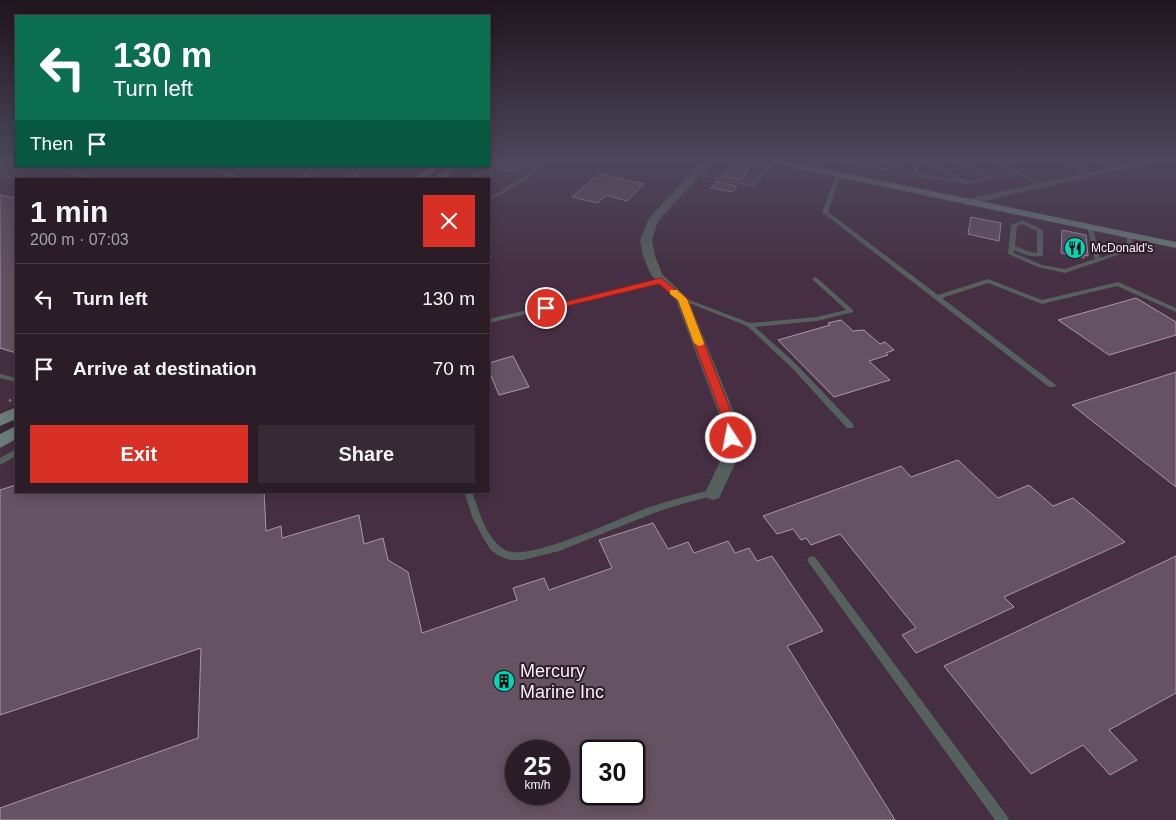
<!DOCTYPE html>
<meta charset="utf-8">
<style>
:root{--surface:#2a1d28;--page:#362a34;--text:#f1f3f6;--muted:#a5a2a8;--line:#463b45;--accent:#d93025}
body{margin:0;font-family:Helvetica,sans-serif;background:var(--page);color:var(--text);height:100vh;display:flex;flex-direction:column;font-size:19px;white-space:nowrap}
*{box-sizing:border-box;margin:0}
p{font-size:16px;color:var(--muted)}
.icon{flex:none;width:28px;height:28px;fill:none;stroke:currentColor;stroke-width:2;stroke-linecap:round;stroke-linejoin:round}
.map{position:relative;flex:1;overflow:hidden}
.drawer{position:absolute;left:15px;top:178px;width:475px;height:315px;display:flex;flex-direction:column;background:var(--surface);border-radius:0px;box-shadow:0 2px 12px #0003,0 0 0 1px var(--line)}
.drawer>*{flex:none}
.banner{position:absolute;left:15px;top:15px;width:475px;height:152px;border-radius:0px;box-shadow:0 2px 12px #0003,0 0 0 1px var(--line);background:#0b6e4f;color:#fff;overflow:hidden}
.speed{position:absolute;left:505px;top:740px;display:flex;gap:10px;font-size:25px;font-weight:700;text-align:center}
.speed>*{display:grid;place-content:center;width:65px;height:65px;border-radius:50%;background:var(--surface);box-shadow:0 2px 12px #0003,0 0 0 1px var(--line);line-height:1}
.speed small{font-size:12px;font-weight:400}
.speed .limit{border:2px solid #111;border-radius:8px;background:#fff;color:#111}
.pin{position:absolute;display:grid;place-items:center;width:42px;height:42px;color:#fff;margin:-21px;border:2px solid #fff;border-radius:50%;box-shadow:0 1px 5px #0007}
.me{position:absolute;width:55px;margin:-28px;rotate:349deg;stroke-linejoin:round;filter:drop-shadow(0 0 4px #0008)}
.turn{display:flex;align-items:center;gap:18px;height:105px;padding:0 15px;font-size:22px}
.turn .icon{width:65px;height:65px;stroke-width:2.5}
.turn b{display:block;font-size:35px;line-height:42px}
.then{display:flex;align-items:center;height:48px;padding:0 15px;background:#0003;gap:10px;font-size:19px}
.round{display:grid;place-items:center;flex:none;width:52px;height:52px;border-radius:0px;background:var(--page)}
.head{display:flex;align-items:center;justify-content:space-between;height:85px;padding:0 15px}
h1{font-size:30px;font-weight:800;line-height:38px}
.button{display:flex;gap:10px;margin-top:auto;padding:10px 15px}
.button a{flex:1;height:58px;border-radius:0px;background:var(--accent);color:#fff;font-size:20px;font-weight:800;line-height:58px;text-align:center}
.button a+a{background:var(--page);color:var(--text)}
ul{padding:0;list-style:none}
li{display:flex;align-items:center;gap:15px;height:70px;padding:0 15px;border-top:1px solid var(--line)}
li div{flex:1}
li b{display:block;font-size:19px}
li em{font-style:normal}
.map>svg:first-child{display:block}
</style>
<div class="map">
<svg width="1176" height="820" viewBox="0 0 1176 820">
<rect width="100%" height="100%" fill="#382735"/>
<path fill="#462f42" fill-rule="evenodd" d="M0,161H16V166H430L410,179H16V404L0,414Z
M489,161H1176V820H0V448L16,438V491H489V179H444L463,166H489ZM516,751H559V794H516ZM591,751H634V794H591Z"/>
<path fill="#655262" stroke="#ad97a8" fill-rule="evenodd" d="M489,161H528L513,172L486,166H489Z
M734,161L754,163L741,180L721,176Z
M599,174L644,184L627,201L606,195L598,203L572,197Z
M717,181L737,186L732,192L711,188Z
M0,195L16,198V353L0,348Z
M971,217L1001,223L999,241L968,234Z
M1062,230L1086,235L1088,256L1084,255V258L1061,253Z
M1136,298L1176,322V335L1109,355L1058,320Z
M841,320L853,331L864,330L880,344L885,342L894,350L886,353L888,355L869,361L890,380L834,397L778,340L830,325L828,323Z
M513,356L529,387L499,395L489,371V363Z
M1176,372V487L1072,405Z
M958,460L998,498L1029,485L1053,506L1073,498L1125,542L1004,597L1014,607L916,653L902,635L916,628L840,534L811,545L806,538L801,540L793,529L777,534L763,516L901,466L911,477Z
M16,485V491H264L266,531L281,526L282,538L359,515L364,544L383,538L388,560L408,572L422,633L517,600L513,588L544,578L549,590L612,568L599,540L653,523L668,549L688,542L694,553L728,541L735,553L749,548L757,561L772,556L823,631L787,646L895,820H0V808L198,738L201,648L0,715V490ZM516,751H559V794H516ZM591,751H634V794H591Z
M1176,556V693L1109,730L1137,760L1110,775L1083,745L1031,774L944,666Z"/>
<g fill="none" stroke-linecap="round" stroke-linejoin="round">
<path stroke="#877884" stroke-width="2.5" stroke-dasharray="2.5 3" stroke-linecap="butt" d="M9,401L16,397"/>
<path fill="#55615d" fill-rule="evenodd" d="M538,161H542V164L529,178L489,201V198L525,176L538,164Z
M772,161H776L754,187H752L694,174L696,173L751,184Z
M840,161H847L889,169L899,161H903L890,172Z
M918,161H922L916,173L956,180L924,161H929L968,182L986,178L956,161H961L992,178L967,185L962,183L911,175V174Z
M992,161H997L1043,185L1039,186Z
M1068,161H1078V162L1073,163L1095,174L1091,175L1066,163V162Z
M1095,161H1100L1117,169L1113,170Z
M40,166H49L99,179H90Z
M187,166H197L251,179H241Z
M312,166H317L304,179H299Z
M364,166H370L351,179H345Z
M480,171H492L495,176L489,181V179H488L490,176L489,173C480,173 475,179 467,179Z
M837,173L841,174L828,212L938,295L988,279L1042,300L1118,282L1176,308V312L1117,286L1042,304L988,283L942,298L1056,385L1055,387H1049L823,213L822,212Z
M0,174L18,178V179H16V180L0,176Z
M1022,220L1043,230V255C1034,259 1023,254 1014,250V253L1042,265L1065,269L1095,259L1087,227L1090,225L1093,227L1100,258L1126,249L1127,235L1130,233L1133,235L1132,250L1065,273L1038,267L1008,254L1011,225ZM1022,224L1037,231V253L1030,252L1015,246L1017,226Z
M815,277L817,278L853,310V312L817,321L755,327L796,364L853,424L854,426L853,428H847L792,368L747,326L679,299L680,298H684L750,323L817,317L846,310L813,280V278Z
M661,279L663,280V282L489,323V319Z
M0,374L16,378V382L0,378Z
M16,449V456L0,465V458Z
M713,490L716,491L717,493L716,495L682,504L654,513L559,551L523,560H510L499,556L491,550L485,541L473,519L464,491H472C479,511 486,539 505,550C529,563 623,516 650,507C671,500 692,494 713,490Z
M812,556L815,557L1007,816L1009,820H995L809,563L807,560L809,557Z"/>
<path fill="#55615d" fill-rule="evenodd" d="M703,161H713L658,221L652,240L655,256L662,274L688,299L738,422L740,453L719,498L713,500L707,498L705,493L724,453L722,422L676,300L651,275L643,256L640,240L649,218Z
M1142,161H1158L967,205L962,202L967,199Z"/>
<path fill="#6a7d78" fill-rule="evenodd" d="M771,161H787L1176,242V248L775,164Z
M431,166H442L425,179H413Z
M449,166H460L444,179H432Z
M16,407V419L0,426V414Z
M16,426V439L0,448V434Z"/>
</g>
<linearGradient id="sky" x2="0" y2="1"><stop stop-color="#1f151d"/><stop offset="0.58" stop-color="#4d475c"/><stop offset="1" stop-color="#4d475c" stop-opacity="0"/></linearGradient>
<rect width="1176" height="276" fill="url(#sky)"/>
<path fill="#d93025" stroke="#8d1f18" d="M661,278L687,299L735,422V441H727L724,422L678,300L659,284L546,311L541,308Z"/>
<path fill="#f59e0b" d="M670,290H677L687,299L704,343L703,345L699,346L694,343L678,300L670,294Z"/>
<defs>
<g id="restaurant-disc" transform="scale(1.125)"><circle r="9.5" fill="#03d5b6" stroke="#2e1d2b"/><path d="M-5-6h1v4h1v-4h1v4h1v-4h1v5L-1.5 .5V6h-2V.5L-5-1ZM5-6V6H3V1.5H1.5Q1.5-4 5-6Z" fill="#111"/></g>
<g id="building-disc" transform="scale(1.125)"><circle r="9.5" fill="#03d5b6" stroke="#2e1d2b"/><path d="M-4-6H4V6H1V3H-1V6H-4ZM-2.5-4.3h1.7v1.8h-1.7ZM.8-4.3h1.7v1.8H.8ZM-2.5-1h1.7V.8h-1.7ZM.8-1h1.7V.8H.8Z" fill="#111"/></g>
</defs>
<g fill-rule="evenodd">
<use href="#restaurant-disc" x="1075" y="248"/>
<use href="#building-disc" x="504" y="681"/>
</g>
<g text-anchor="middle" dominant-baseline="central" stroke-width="4" stroke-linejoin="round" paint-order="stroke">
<g font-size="12" fill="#fbeff9" stroke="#2e1d2b" text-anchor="start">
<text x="1091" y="248">McDonald's</text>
</g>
<g font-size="18" fill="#fbeff9" stroke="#2e1d2b" text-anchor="start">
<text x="520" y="671">Mercury<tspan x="520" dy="21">Marine Inc</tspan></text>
</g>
</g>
</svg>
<div class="speed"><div>25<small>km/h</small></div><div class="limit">30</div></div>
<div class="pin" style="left:546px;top:308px;background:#d93025"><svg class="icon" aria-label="arrive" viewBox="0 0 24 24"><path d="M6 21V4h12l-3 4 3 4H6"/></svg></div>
<svg class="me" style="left:731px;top:438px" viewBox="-20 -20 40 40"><circle r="17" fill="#d93025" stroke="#fff" stroke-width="3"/><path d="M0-11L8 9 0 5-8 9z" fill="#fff"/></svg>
<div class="banner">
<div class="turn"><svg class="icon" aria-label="left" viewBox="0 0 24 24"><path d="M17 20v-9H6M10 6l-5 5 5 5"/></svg><div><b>130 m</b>Turn left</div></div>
<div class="then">Then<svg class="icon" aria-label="arrive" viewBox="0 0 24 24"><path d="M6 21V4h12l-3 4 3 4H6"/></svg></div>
</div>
<section class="drawer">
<div class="head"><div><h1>1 min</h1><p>200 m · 07:03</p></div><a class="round" style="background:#d93025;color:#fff"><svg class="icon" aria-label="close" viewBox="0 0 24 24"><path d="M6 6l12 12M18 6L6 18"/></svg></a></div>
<ul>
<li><svg class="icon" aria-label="left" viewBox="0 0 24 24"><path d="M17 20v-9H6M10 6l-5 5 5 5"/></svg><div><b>Turn left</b></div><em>130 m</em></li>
<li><svg class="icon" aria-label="arrive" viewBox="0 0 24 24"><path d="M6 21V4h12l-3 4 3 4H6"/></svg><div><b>Arrive at destination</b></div><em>70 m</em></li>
</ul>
<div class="button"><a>Exit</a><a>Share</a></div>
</section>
</div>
